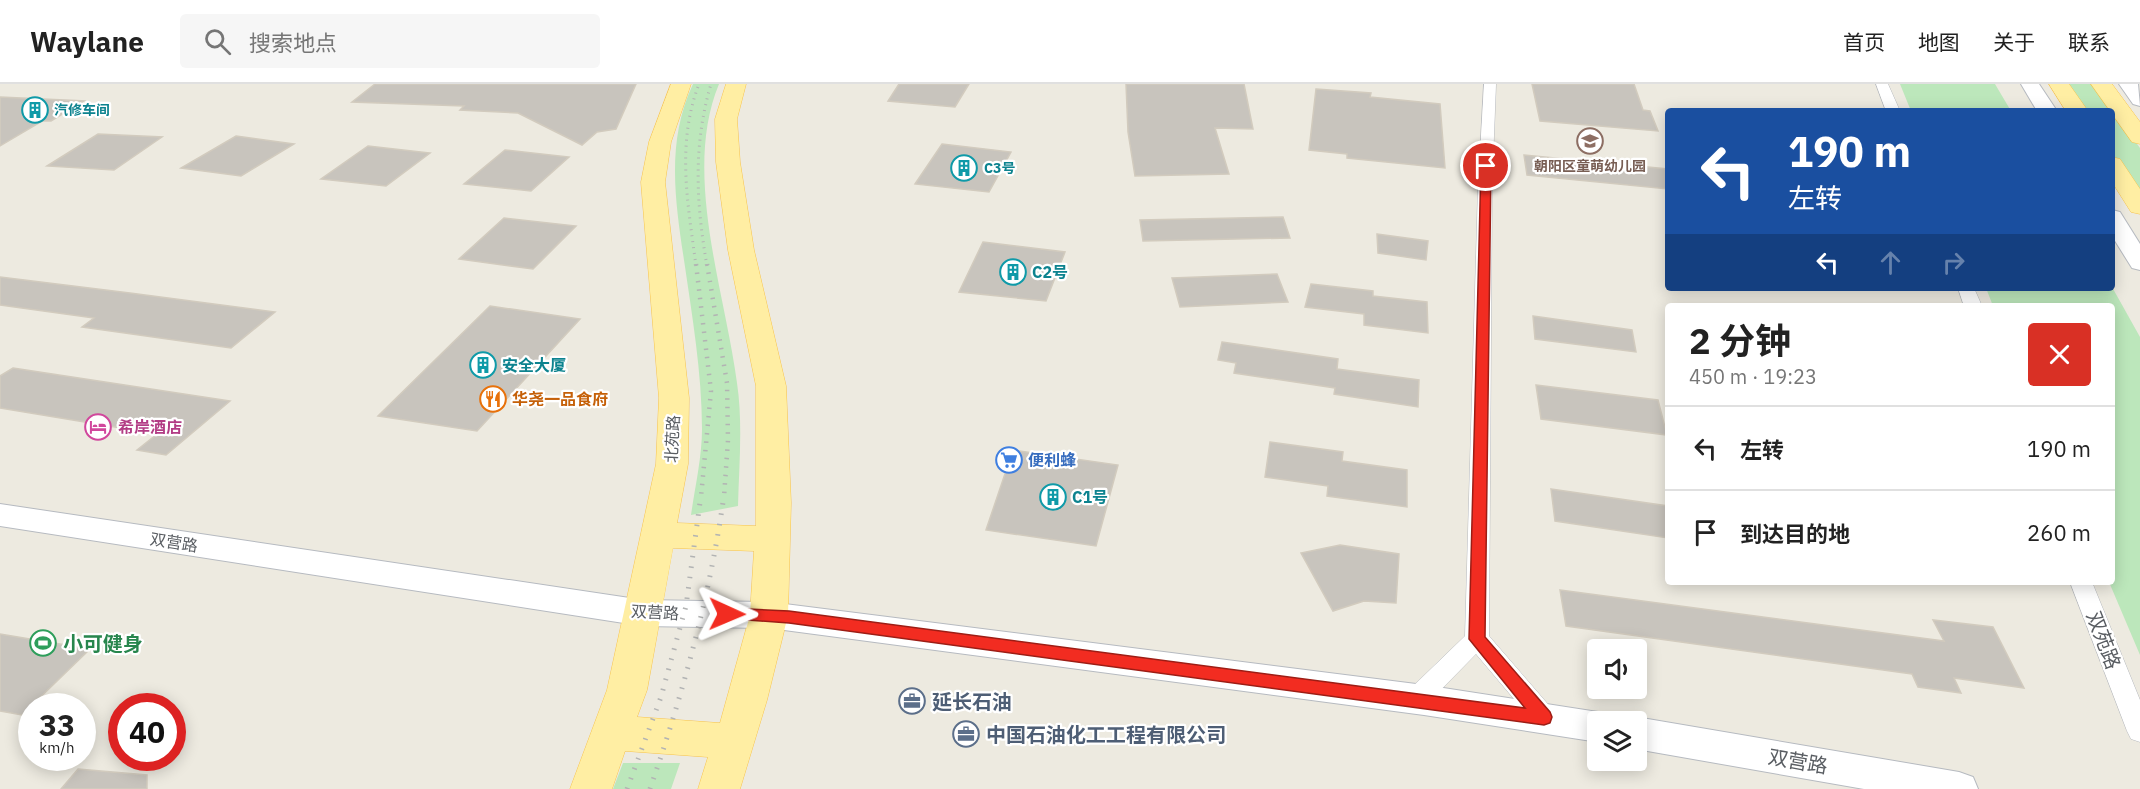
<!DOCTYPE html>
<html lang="zh">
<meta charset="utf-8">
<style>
:root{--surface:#fff;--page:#f6f6f6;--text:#222;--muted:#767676;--line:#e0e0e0}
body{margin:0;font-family:"IBM Plex Sans","Noto Sans SC",sans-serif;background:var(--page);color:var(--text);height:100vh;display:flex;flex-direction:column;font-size:22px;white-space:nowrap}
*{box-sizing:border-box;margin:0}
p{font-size:20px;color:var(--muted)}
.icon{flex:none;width:33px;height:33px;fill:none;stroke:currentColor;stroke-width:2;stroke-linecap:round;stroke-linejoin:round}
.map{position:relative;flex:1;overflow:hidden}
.sheet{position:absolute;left:1665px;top:219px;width:450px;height:282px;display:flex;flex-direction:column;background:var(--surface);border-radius:6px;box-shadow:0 3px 15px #0003}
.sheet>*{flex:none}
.top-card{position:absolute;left:1665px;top:24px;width:450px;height:183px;border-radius:6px;box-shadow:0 3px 15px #0003;background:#1a4fa0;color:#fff;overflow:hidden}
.tools{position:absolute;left:1587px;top:555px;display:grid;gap:12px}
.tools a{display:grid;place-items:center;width:60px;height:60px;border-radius:6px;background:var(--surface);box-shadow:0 3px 15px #0003;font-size:30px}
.speed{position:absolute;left:18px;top:609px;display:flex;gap:12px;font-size:30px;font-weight:700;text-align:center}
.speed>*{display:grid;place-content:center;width:78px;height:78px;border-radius:50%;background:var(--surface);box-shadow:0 3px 15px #0003;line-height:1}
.speed small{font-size:15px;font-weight:400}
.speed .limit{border:9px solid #d22;background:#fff;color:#111}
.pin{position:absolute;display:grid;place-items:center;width:51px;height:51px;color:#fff;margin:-26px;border:3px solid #fff;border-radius:50%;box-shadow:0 2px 6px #0007}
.me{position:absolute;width:66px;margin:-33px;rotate:91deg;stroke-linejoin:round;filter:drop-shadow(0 0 4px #0008)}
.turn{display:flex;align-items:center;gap:21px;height:126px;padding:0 24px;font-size:27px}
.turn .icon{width:78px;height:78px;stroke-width:2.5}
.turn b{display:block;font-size:42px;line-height:51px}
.lanes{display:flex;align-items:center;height:57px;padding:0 24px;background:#0003;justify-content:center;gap:30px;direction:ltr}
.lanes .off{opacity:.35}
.round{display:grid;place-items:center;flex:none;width:63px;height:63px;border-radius:6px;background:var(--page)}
.head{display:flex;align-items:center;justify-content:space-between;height:102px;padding:0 24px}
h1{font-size:36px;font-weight:700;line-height:45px}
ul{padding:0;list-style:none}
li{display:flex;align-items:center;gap:18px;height:84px;padding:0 24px;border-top:2px solid var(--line)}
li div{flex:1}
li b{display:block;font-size:22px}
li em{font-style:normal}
header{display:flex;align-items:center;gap:36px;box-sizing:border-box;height:84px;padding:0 30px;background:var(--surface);border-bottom:2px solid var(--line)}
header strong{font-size:28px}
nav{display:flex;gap:33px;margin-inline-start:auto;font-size:21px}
.search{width:420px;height:54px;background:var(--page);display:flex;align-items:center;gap:15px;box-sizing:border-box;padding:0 21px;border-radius:6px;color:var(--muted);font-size:22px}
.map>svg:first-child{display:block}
</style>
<header>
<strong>Waylane</strong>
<div class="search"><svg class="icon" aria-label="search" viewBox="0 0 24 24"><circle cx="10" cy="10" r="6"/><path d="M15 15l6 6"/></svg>搜索地点</div>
<nav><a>首页</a><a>地图</a><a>关于</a><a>联系</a></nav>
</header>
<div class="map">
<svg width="2140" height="705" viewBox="0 0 2140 705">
<rect width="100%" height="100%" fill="#edeae0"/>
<path fill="#bce7bb" d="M693,0H719C682,89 725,207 737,299C743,339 739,382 738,422L691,431C695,403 702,373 702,345C702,289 692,231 684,176C675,116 666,57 693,0Z
M1900,0H1995L2011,27H1911Z
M2066,0H2094L2140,64V110L2112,69V27H2084Z
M2112,203L2140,253V571L2109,498H2112V222H1993L1986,204Z
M623,679H680L671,705H613Z"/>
<path fill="#c8c4bd" stroke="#d2cbbe" stroke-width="1.5" d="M375,0H636L616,45L597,48L582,61L518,29L460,26L464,22L352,18Z
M899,0H969L955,23L888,17Z
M1126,0H1244L1253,45L1215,44L1229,90L1135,92L1128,48Z
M1532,0H1634L1643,26L1650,27L1658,47L1540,37Z
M1316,5L1371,9L1370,13L1440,20L1445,84L1347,74V70L1309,66Z
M0,13L84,17L51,37H42L0,62Z
M98,50L162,53L114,86L47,82Z
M236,52L294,60L241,92L181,84Z
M942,60L1011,68L989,108L915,100Z
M368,62L430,69L386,102L321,95Z
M505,66L569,73L531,107L464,100Z
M1524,71L1668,85V105L1527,91Z
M1283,133L1290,154L1143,157L1140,136Z
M504,134L576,142L533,185L459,175Z
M1377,150L1428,157L1426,176L1378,169Z
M983,158L1065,168L1046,217L959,208Z
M1277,190L1288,218L1180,223L1172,194Z
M0,193L130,209L275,228L231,264L82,243L94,234L0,221Z
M1311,200L1373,207V212L1427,218L1428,249L1364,241V230L1305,223Z
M490,222L580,235L477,347L378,332Z
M1533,232L1632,246L1636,268L1535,255Z
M1222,258L1338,275L1337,285L1419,296L1418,323L1334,310L1335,304L1234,289L1236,279L1218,276Z
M13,284L230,317L166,371L137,366L157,350L0,324V292Z
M1536,301L1658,316L1667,351L1541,335Z
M1270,358L1343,368L1342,377L1407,386V423L1327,412L1328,402L1265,393Z
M1013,366L1118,381L1096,462L986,446Z
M1551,405L1668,422V454L1555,437Z
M1340,461L1399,470L1396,519L1364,517L1333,527L1301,469Z
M1560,506L1944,557L1933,536L1993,543L2024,604L1954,594L1961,609L1918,603L1912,590L1566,542Z
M0,550L90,565L22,631L0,627Z
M78,685L147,691V705H61Z"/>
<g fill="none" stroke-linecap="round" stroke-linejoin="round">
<g stroke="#b6b9be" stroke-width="1">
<path id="street" d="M1484,0H1496L1492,103L1489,552L1553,626L1556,633L1553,640L1544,643L1535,640L1476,570L1425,622L1416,625L1407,622L1404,615L1407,608L1465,552L1478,103Z
M1876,0H1888L1900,27H1886Z
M1958,204H1974L1982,222H1964Z
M2070,498H2092L2140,616V658L2131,655L2127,647Z"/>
</g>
<g stroke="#b6bac0" stroke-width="2">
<path id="secondary" d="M2021,0H2039L2057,27H2037Z
M2119,0H2138L2140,22L2133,20Z
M2112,126L2120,128L2140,160V186L2132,184L2112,152Z
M0,420L643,516L769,518L1424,601L1598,628L1611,632L1614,638H1598V658L1424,631L769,544L643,542L0,442Z
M1636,633L1959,688L1973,693L1978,705H1864L1636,665V638H1624Z"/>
</g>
<g stroke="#f8c44e" stroke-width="1">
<path id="primary" d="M671,0H691L671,58L665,98L689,314L688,380L677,439L756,442V302L728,166L716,78L715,35L726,0H746L737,35L740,78L754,166L786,302L791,419L788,531L767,616L740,705H698L708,673L625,667L612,705H570L607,606L656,380L659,314L641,98L649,58ZM673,464L754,467L750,531L720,639L637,633L647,606Z
M2049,0H2069L2088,27H2066Z
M2091,0H2112L2140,38V60L2132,58Z
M2112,73L2120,75L2140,105V130L2131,128L2112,98Z"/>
</g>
<use href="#street" fill="#fff" fill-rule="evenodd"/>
<use href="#secondary" fill="#fff" fill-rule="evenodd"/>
<use href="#primary" fill="#ffeea3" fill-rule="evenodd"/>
<path stroke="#b2b3b3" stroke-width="3" stroke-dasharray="1 5" stroke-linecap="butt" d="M696,182C688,120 676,60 699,0
M707,182C696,119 693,61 711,0"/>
<path stroke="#b2b3b3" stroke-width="4.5" stroke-dasharray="1.5 7" stroke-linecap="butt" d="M696,180L711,307L701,413
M707,180L727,299L728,356L724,413"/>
<path stroke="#b2b3b3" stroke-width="5" stroke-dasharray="1.5 9" stroke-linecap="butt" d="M627,705L661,613L686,522L701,411
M650,705C683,609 710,512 724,411"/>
</g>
<path fill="#f22c21" stroke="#9d1d15" stroke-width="1.5" d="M1486,79L1491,82L1485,553L1550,628L1552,633L1550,639L1544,641L789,539L721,534L719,530L721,526L727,524L789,527L1525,624L1469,555L1481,82Z"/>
<defs>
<g id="building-ring" transform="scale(1.35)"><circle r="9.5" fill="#fff" stroke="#0f9aa8" stroke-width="1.5"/><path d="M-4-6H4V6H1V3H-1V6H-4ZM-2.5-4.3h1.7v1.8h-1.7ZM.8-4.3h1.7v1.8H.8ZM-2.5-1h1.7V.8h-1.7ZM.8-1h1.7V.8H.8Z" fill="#0f9aa8"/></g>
<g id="school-ring" transform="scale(1.35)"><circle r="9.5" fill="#fff" stroke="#8d6e63" stroke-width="1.5"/><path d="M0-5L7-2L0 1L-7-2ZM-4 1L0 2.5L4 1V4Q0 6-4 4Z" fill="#8d6e63"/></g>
<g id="restaurant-ring" transform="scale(1.35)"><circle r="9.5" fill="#fff" stroke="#e8710a" stroke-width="1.5"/><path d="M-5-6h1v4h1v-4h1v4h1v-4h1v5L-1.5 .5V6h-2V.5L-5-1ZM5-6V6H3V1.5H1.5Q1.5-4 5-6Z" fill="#e8710a"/></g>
<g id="hotel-ring" transform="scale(1.35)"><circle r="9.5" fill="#fff" stroke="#d1479c" stroke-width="1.5"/><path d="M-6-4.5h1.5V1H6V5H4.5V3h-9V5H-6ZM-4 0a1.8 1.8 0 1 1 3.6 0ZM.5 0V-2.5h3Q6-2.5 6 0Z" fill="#d1479c"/></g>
<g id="supermarket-ring" transform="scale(1.35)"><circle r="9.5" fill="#fff" stroke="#3f7fe0" stroke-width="1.5"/><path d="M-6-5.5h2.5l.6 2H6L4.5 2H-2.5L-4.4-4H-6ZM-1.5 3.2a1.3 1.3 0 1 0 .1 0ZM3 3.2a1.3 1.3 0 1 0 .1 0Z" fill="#3f7fe0"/></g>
<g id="stadium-ring" transform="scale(1.35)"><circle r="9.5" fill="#fff" stroke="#2e9e5b" stroke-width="1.5"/><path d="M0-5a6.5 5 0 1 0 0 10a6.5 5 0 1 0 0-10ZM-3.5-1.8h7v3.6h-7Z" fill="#2e9e5b"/></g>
<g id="office-ring" transform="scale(1.35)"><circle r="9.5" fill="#fff" stroke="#5c6f8a" stroke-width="1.5"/><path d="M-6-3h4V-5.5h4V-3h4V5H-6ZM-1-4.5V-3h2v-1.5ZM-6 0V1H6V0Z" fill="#5c6f8a"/></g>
</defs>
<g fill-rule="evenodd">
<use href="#building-ring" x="35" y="26"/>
<use href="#school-ring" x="1590" y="57"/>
<use href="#building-ring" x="964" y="84"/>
<use href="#building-ring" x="1013" y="188"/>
<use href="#building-ring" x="483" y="281"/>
<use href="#restaurant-ring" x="493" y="315"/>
<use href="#hotel-ring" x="98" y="343"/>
<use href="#supermarket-ring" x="1009" y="376"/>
<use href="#building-ring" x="1053" y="413"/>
<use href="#stadium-ring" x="43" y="559"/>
<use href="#office-ring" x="912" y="617"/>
<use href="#office-ring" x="966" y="650"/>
</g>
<g text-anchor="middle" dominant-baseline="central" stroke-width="4.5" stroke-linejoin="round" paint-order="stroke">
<g font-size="14" font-weight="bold" fill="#0d838f" stroke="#fff" text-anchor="start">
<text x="54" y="26">汽修车间</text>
<text x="984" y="84">C3号</text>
</g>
<g font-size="14" font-weight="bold" fill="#785e54" stroke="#fff">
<text x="1590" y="82">朝阳区童萌幼儿园</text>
</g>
<g font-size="16" font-weight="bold" fill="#0d838f" stroke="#fff" text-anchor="start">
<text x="1032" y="188">C2号</text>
<text x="502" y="281">安全大厦</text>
<text x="1072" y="413">C1号</text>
</g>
<g font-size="16" font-weight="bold" fill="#c56008" stroke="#fff" text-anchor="start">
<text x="512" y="315">华尧一品食府</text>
</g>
<g font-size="16" font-weight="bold" fill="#b23c85" stroke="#fff" text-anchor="start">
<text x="118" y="343">希岸酒店</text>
</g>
<g font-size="16" fill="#595d62" stroke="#fff">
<text transform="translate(672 355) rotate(-87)">北苑路</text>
<text transform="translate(174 458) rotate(9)">双营路</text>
<text transform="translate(655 528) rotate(3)">双营路</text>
</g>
<g font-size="16" font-weight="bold" fill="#366cbe" stroke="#fff" text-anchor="start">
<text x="1028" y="376">便利蜂</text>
</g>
<g font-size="20" fill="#595d62" stroke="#fff">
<text transform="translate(2104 556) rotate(69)">双苑路</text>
<text transform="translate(1798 677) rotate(10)">双营路</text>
</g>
<g font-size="20" font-weight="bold" fill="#27864d" stroke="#fff" text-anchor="start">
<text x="63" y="559">小可健身</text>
</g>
<g font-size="20" font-weight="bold" fill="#4e5e75" stroke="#fff" text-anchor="start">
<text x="932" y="617">延长石油</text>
<text x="986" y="650">中国石油化工工程有限公司</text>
</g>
</g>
</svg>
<div class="tools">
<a><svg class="icon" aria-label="sound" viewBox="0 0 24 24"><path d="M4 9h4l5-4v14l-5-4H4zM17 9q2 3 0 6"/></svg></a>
<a><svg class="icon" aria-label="layers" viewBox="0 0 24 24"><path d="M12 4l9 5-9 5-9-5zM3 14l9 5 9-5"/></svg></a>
</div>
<div class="speed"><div>33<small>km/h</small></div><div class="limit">40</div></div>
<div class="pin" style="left:1486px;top:82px;background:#d93025"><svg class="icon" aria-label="arrive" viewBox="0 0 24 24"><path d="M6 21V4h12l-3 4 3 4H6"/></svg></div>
<svg class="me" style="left:727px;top:530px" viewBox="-20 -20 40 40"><path d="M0-17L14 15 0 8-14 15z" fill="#f22c21" stroke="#fff" stroke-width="4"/></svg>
<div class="top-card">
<div class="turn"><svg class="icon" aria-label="left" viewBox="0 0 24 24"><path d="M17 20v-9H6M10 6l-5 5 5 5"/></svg><div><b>190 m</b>左转</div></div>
<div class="lanes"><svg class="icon" aria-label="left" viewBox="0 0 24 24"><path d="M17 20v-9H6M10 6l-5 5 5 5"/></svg><svg class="icon off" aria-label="ahead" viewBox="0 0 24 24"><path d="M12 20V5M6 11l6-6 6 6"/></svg><svg class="icon off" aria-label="right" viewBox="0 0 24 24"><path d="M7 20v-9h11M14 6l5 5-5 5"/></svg></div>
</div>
<section class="sheet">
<div class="head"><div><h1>2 分钟</h1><p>450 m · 19:23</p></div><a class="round" style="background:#d93025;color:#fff"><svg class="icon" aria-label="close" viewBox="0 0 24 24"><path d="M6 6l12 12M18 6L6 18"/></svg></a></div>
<ul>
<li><svg class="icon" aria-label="left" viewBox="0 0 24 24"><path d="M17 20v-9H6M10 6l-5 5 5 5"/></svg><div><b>左转</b></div><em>190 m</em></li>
<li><svg class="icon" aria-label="arrive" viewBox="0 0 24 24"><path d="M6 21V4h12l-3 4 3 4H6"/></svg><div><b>到达目的地</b></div><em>260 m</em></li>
</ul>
</section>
</div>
